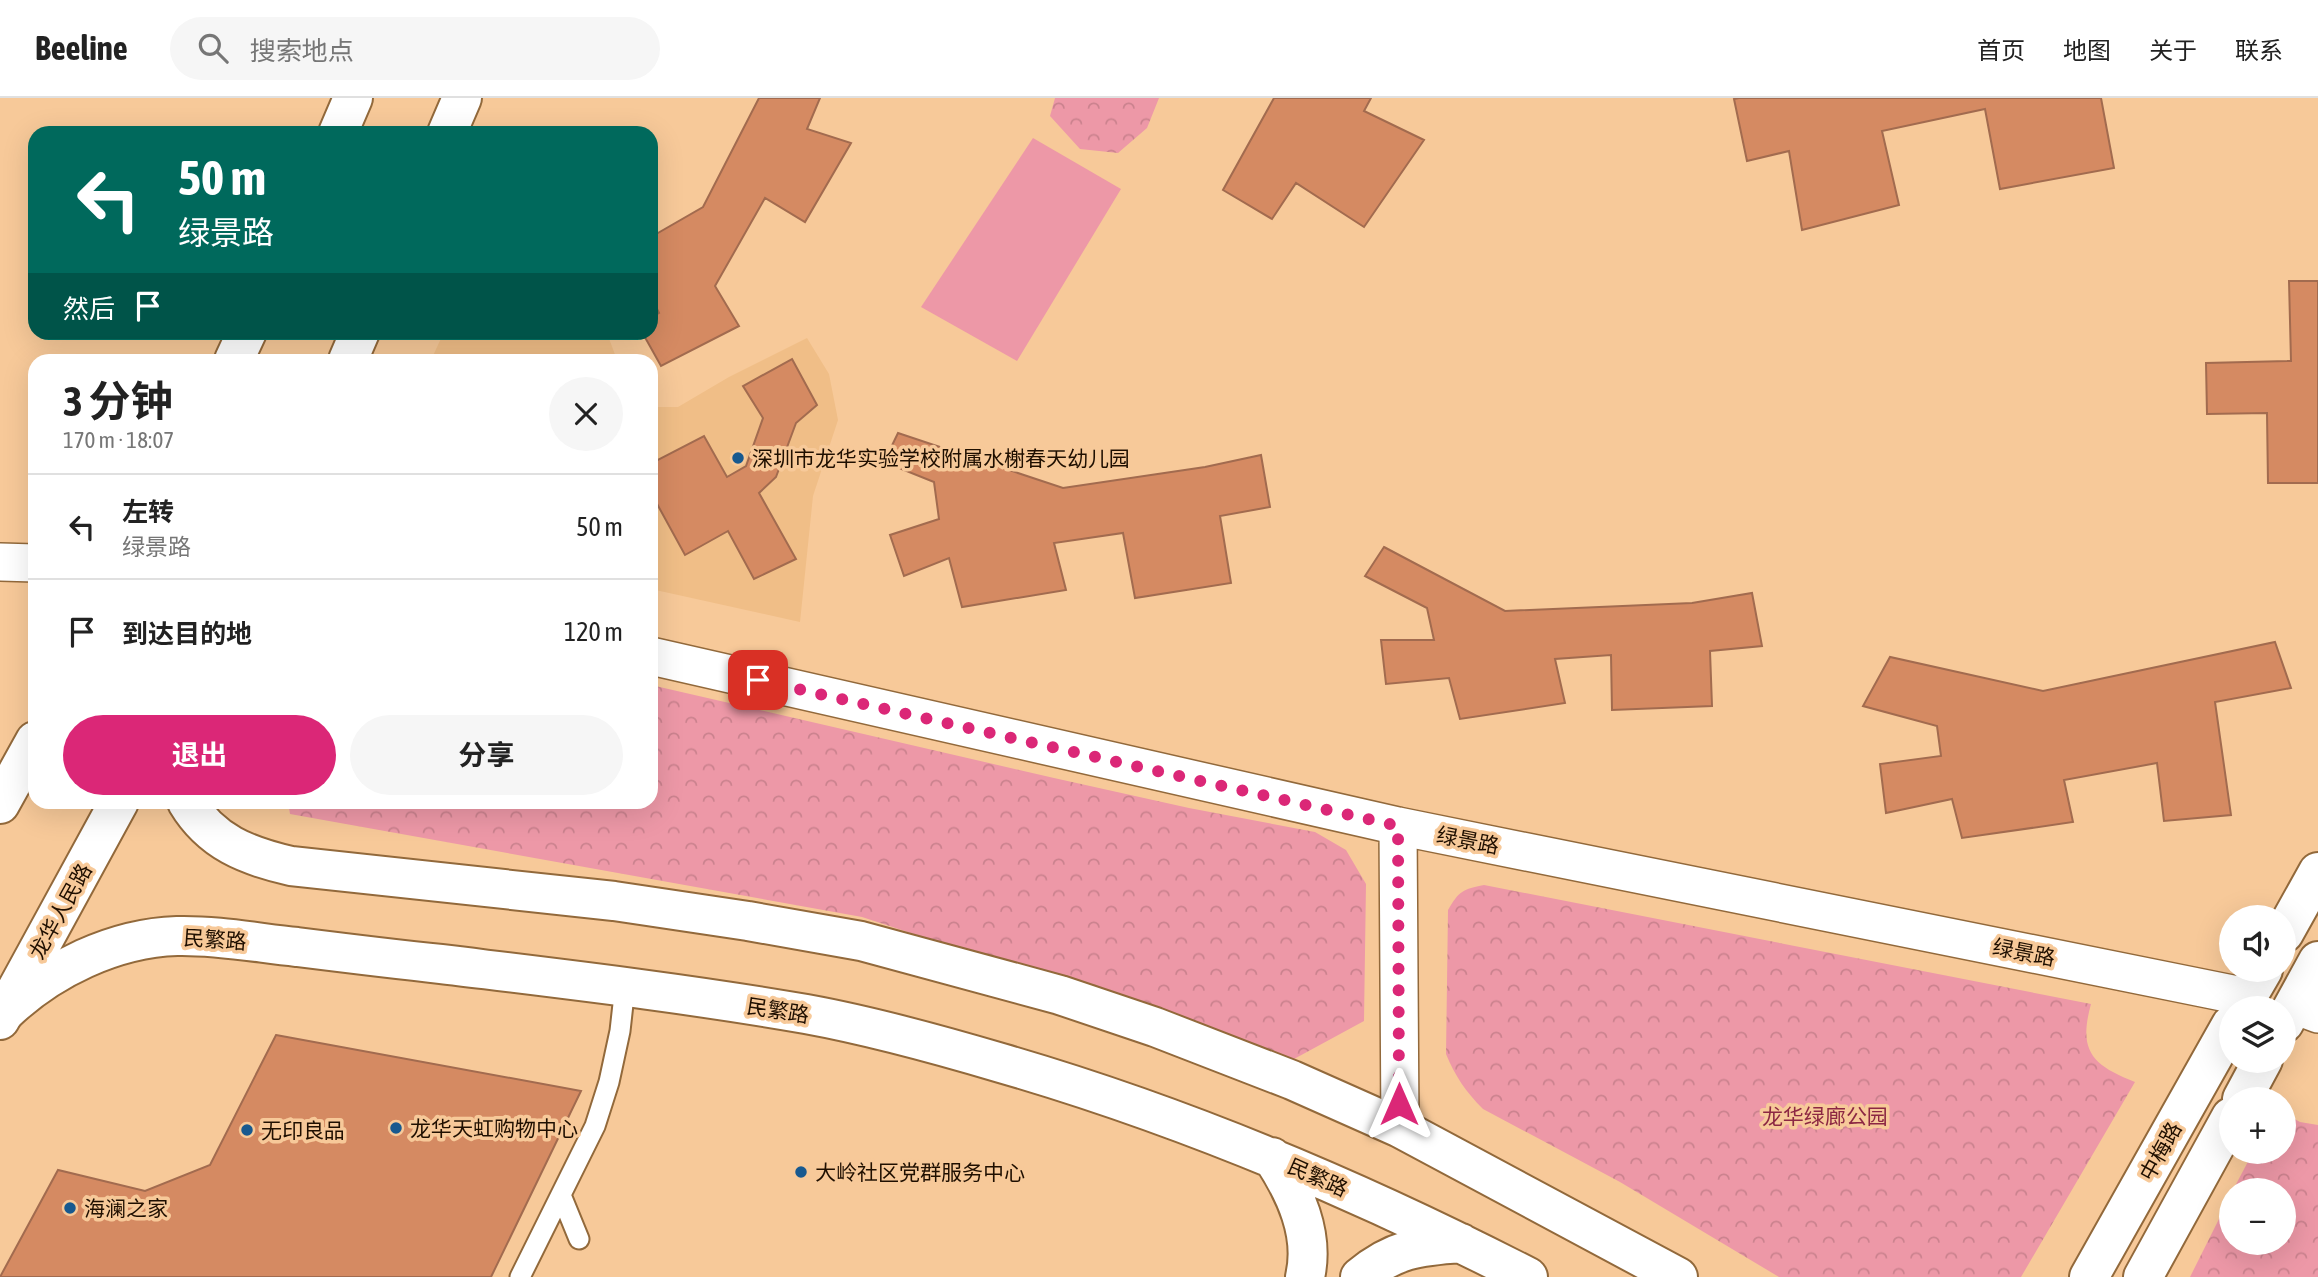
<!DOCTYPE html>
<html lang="zh">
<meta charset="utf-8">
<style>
:root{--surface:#fff;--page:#f6f6f6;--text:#222;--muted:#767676;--line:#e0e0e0;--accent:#db2777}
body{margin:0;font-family:"Asap Condensed","Noto Sans SC",sans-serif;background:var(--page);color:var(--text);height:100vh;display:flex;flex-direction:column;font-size:26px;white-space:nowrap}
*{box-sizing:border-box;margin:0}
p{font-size:23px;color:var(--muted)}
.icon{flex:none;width:38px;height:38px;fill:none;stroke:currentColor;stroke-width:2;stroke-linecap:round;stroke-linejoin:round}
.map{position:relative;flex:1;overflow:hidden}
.side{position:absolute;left:28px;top:256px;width:630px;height:455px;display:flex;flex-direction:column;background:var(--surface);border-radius:21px;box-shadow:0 7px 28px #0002}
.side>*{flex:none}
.top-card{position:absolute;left:28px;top:28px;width:630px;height:214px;border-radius:21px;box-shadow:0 7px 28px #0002;background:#00695c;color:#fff;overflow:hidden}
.fabs{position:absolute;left:2219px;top:807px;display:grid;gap:14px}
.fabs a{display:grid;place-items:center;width:77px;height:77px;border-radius:50%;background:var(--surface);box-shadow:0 7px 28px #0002;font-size:35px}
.pin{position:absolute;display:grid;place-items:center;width:60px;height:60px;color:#fff;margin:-30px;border-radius:14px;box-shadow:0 4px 10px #0006}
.me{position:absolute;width:77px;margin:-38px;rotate:0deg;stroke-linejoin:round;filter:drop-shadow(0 0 5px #0008)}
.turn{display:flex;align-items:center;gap:24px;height:147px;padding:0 35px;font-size:32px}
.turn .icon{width:91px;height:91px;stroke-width:2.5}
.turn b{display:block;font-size:49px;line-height:60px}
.then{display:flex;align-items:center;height:66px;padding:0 35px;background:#0003;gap:14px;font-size:26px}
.round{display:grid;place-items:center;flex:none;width:74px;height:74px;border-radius:37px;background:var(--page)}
.summary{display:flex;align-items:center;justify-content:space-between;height:119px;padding:0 35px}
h1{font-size:42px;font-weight:700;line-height:52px}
.cta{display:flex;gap:14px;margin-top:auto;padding:14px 35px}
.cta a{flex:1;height:80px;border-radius:42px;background:var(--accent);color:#fff;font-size:28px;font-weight:700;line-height:80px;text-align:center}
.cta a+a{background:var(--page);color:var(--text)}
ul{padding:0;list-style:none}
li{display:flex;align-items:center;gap:21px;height:105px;padding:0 35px;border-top:2px solid var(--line)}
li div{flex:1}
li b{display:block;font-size:26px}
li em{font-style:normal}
header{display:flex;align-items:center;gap:42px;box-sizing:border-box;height:98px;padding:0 35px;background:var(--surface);border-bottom:2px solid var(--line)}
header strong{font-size:33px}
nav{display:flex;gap:38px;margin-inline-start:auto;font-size:24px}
.search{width:490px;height:63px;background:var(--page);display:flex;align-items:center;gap:18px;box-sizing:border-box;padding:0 24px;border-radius:38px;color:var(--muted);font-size:26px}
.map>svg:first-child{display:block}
</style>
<header>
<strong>Beeline</strong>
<div class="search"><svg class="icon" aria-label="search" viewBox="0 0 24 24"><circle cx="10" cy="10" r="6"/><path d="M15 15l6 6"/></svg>搜索地点</div>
<nav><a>首页</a><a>地图</a><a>关于</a><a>联系</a></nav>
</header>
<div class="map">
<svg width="2318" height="1179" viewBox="0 0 2318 1179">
<defs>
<pattern id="park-crowns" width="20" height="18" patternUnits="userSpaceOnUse" patternTransform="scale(1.75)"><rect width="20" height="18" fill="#ed98a7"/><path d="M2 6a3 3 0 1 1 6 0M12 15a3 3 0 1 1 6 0" fill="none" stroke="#cb828e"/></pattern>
</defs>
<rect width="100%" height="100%" fill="#f7c999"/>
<path fill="#f0be87" d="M444,234L607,235L617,262H431Z
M807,240L829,276L838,322L813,398L800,524L651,491V309H678L729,279Z"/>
<path fill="#ed98a7" d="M1033,40L1121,91L1017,263L921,209Z"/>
<path fill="url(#park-crowns)" d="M1055,0H1159L1147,30L1118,55L1080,51L1050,18Z
M651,587L1054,680L1189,710L1315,734L1346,752L1366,786L1364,923L1294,961L862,819L290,716L288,704H651Z
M1484,787L2091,906C2078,953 2092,967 2135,984L2021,1179H1779L1620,1084L1483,1011C1466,994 1455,978 1446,956L1448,812C1459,793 1463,791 1484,787Z
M2284,1015L2300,1024L2318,1027V1179H2190L2231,1097V1144H2284V1092H2233L2253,1054H2284Z"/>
<path fill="#d58a62" stroke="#a26b4f" stroke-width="2" d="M759,0H820L807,31L851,45L805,124L765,100L715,188L739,228L661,268L642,234H651V220L659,215L651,199V139L703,109Z
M1274,0H1371L1364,13L1424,42L1364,129L1296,85L1272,121L1223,92Z
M1739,0H2101L2114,70L2000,91L1985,11L1882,33L1899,107L1802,132L1789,53L1747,63L1734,1Z
M2289,183H2318V385H2268L2267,315L2207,316L2206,265L2291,263Z
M792,261L817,307L796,325L776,379L759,395L796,461L754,481L728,433L685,457L656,404L651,407V353L656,363L704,338L727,379L746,368L763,320L743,288Z
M898,335L1063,390L1205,369L1261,357L1270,409L1220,418L1231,485L1135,500L1123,435L1054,445L1066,492L962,509L949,460L904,478L890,437L939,421L934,384L884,364Z
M1384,449L1505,513L1692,505L1752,495L1762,548L1710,553L1712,608L1612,612L1611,557L1555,561L1565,605L1460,621L1449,580L1386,586L1381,542H1434L1427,510L1365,478Z
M2275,544L2291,590L2215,604L2231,717L2164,723L2157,665L2064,682L2073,724L1962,740L1952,701L1886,715L1880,666L1941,658L1937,628L1863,608L1890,559L2043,593Z
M276,937L581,993L491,1179H0L58,1072L145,1093L210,1067Z"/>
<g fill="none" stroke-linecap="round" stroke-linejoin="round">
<g stroke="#92693b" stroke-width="23">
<path id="lane" d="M561,1097L579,1141
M520,1179L595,1028L609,984L620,933L625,888"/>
</g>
<g stroke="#92693b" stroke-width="40">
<path id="street" d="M0,464L35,465
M651,558L1398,728L2247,899
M1398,728L1400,1030
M2294,907L2318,916"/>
</g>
<g stroke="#92693b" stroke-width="42">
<path id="secondary" d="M187,704C211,744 247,758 291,768L614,803L748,823L861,843L1060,897L1155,929L1292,982L1400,1030L1678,1179
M2284,835L2318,774
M2241,910L2263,872
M5,914C50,871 114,840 177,838C217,837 258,845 297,849C345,855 393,861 441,866C563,881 685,895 806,916C872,928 937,946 1001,965C1184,1018 1359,1092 1528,1179
M2284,925L2318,863
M2242,1001L2263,962
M1272,1059C1295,1094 1315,1136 1305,1179
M1360,1179C1393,1151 1419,1148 1461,1145
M2089,1179L2231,927
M2143,1179L2231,1019"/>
</g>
<g stroke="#92693b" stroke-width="42">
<path id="primary" d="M338,35L353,0
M447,35L462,0
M234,262L247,234
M348,262L360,234
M0,706L35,643
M0,922L119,704"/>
</g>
<use href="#lane" stroke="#fff" stroke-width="19"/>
<use href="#street" stroke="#fff" stroke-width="37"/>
<use href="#secondary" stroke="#fff" stroke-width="38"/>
<use href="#primary" stroke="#fff" stroke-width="38"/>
</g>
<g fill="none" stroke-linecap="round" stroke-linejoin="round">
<path stroke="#db2777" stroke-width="12" stroke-dasharray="0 21.6" d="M758,582L1398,728L1399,1006"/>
</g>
<g fill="#18598f" stroke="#f7c999" stroke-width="2.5">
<circle cx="738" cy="360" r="7"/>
<circle cx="396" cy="1030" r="7"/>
<circle cx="247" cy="1032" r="7"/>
<circle cx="801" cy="1074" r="7"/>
<circle cx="70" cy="1110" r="7"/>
</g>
<g text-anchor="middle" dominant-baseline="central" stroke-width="7" stroke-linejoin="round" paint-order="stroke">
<g font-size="21" fill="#1f0f00" stroke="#f7c999" text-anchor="start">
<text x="752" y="360">深圳市龙华实验学校附属水榭春天幼儿园</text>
<text x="410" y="1030">龙华天虹购物中心</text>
<text x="261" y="1032">无印良品</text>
<text x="815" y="1074">大岭社区党群服务中心</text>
<text x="84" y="1110">海澜之家</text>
</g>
<g font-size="21" fill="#1f0f00" stroke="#f7c999">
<text transform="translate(1468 742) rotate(11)">绿景路</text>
<text transform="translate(60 813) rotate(-61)">龙华人民路</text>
<text transform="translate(215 841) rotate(4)">民繁路</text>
<text transform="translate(2024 854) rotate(11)">绿景路</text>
<text transform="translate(778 912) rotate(9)">民繁路</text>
<text transform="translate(2160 1053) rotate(-61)">中梅路</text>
<text transform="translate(1318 1079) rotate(24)">民繁路</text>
</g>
<g font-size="21" fill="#8c2743" stroke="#f7c999">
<text x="1825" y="1018">龙华绿廊公园</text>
</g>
</g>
</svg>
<div class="fabs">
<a><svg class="icon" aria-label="sound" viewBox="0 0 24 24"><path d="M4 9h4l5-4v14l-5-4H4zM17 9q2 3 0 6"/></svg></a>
<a><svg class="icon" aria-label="layers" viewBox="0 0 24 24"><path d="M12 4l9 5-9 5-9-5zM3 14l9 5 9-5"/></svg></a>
<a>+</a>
<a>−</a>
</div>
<div class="pin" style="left:758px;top:582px;background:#d93025"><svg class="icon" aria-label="arrive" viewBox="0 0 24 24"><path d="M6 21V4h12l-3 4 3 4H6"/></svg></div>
<svg class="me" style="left:1399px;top:1006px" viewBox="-20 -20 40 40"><path d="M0-17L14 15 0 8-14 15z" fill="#db2777" stroke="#fff" stroke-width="4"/></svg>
<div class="top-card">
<div class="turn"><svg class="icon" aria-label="left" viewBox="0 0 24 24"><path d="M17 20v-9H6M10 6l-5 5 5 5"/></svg><div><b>50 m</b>绿景路</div></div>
<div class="then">然后<svg class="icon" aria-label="arrive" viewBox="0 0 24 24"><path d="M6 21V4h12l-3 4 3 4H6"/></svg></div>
</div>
<section class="side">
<div class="summary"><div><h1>3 分钟</h1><p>170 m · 18:07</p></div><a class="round"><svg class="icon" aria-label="close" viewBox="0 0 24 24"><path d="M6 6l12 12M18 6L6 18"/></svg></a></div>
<ul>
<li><svg class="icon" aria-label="left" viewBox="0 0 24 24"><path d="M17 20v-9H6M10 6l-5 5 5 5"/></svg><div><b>左转</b><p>绿景路</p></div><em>50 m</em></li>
<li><svg class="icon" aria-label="arrive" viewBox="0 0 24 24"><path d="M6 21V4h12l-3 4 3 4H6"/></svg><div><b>到达目的地</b></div><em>120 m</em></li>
</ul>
<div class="cta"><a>退出</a><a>分享</a></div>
</section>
</div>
